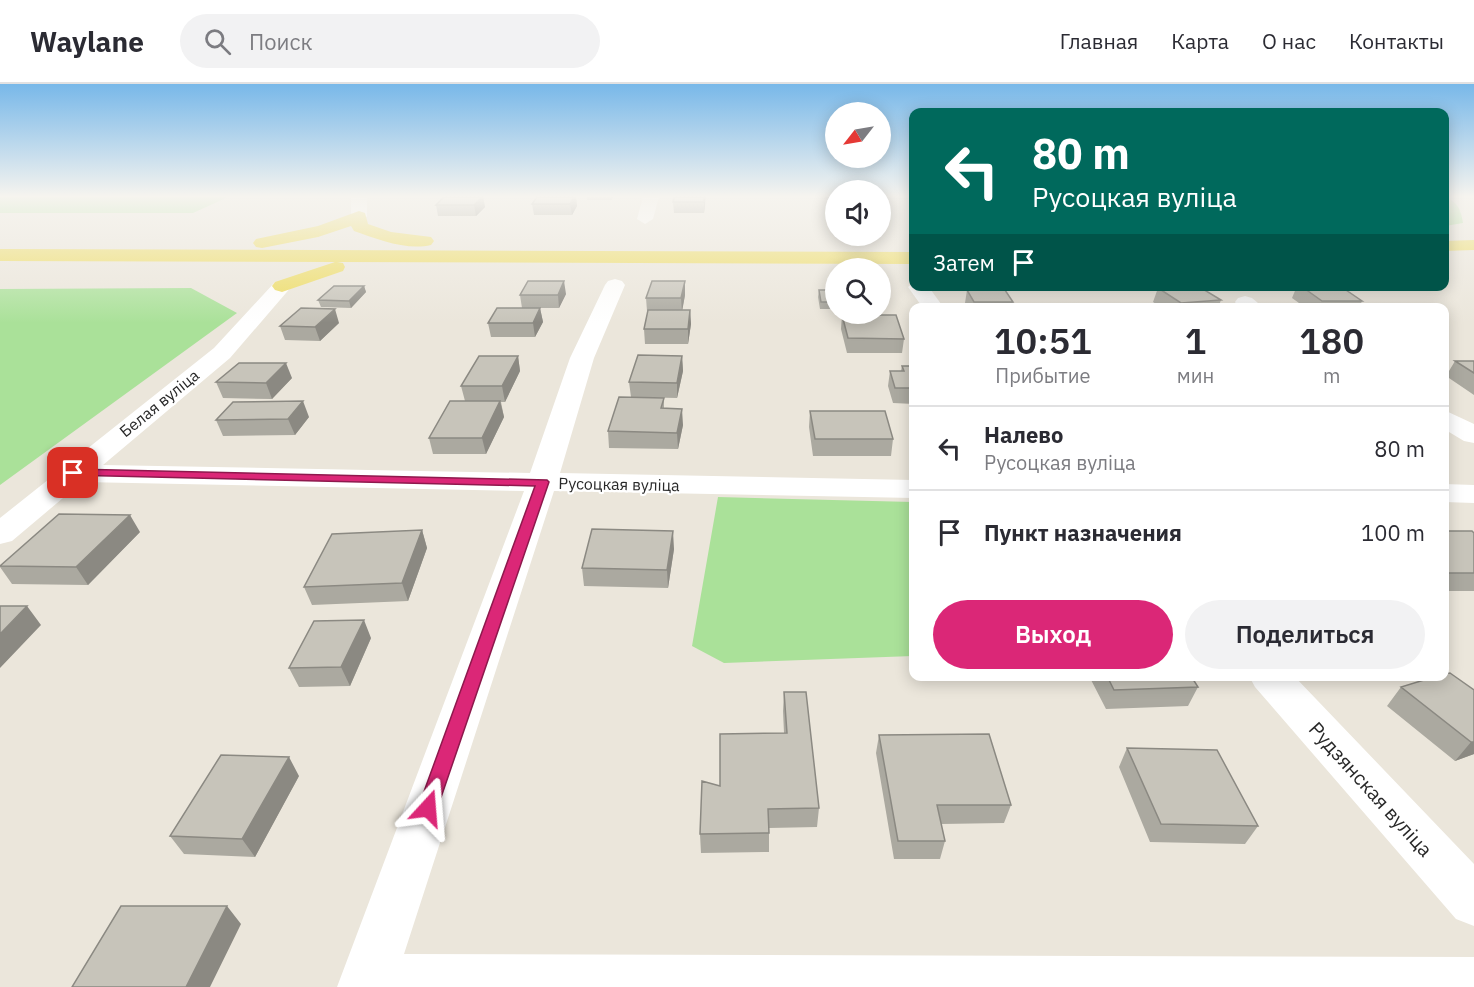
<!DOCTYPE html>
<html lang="ru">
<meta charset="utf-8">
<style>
:root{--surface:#fff;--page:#f2f2f3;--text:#2b2b33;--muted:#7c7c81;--line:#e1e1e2;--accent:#db2777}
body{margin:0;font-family:"IBM Plex Sans",sans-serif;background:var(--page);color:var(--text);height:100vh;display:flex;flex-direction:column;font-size:22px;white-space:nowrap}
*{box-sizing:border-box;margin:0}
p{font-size:20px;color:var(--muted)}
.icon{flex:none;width:33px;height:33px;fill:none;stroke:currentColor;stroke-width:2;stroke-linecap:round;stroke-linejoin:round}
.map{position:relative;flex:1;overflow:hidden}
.side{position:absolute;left:909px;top:219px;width:540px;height:378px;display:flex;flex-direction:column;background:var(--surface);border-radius:12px;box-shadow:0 3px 15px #0003}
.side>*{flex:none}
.banner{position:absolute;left:909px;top:24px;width:540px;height:183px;border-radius:12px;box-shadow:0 3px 15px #0003;background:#00695c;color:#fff;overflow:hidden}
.needle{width:39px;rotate:239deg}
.buttons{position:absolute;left:825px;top:18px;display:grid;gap:12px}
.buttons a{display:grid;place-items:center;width:66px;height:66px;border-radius:50%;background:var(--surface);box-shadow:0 3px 15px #0003;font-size:30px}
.pin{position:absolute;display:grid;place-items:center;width:51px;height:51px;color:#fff;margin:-26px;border-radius:12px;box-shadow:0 3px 9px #0006}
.me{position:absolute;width:66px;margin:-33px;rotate:19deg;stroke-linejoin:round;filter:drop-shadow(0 0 4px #0008)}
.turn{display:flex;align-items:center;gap:21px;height:126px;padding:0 24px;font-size:27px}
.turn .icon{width:78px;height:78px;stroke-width:2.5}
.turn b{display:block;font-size:42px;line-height:51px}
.then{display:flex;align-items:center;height:57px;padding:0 24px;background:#0003;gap:12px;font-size:22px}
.eta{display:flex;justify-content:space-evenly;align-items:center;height:102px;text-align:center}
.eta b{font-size:36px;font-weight:600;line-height:42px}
.primary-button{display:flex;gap:12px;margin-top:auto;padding:12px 24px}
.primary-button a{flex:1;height:69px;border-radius:36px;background:var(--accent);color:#fff;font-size:24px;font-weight:600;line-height:69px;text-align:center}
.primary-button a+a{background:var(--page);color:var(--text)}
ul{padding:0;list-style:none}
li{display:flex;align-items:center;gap:18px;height:84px;padding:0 24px;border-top:2px solid var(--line)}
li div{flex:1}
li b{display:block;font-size:22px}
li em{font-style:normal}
header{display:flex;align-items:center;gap:36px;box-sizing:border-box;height:84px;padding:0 30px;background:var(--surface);border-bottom:2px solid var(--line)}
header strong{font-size:28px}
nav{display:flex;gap:33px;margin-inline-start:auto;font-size:21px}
.search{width:420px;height:54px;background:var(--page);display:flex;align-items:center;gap:15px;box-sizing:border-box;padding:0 21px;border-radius:33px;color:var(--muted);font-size:22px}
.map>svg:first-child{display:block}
</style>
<header>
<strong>Waylane</strong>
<div class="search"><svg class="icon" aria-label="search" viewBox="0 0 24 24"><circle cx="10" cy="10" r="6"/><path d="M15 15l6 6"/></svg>Поиск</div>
<nav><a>Главная</a><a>Карта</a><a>О нас</a><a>Контакты</a></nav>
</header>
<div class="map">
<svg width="1474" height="903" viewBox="0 0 1474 903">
<rect width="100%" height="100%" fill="#ebe6db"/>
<path fill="#aae199" d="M0,113H228L193,129H0Z
M1445,113C1458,118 1461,126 1463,139L1445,142Z
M191,204L237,229L0,401V205Z
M718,413L913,418V572L724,579L692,562Z"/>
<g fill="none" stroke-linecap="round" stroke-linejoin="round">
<path fill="#fff" fill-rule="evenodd" d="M351,113H367V132L365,135H353L351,132Z
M643,113H659L653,135L645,140L637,135Z
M615,195L622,197L625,201L594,274L560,389L914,396V414L554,407L404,870L1474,873V903H337L524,407L82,398L12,457L0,460V434L214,264L275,198H289L292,202L230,274L103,381L530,389L570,274L605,201L608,197Z
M914,198V202H928L944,224H923L908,203Z
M1245,212L1252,214L1264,224H1239L1235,218L1238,214Z
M1444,326L1474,340V359L1464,357L1444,345Z
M1444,400L1474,401V419L1444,418Z
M1249,592H1294L1474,780V842L1456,835L1255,603Z"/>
<path fill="#eddb5f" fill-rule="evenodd" d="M359,127L365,129L368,140L391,148L431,153L434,157L431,161C407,167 377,155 354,147L351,142L318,153L262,164L256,163L253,159L256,155L318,142Z
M1474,156V166L1444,167V157Z
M0,165L914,168V180L337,178L343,179L345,183L343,187L282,208L275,206L272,202L275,198L335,178L0,177Z"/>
</g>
<path fill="#aba9a0" d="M444,113H483L485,123L476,132H438L436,121Z
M537,113H576L577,122L572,131H534L532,120Z
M587,113H613L612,116H587Z
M674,113H706L704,129H674L673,118Z
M824,113H836V132H828L827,124V115H824Z
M685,197V211L682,226H690L691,240L688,260H645L644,245L648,227H647L646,214Z
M364,202L366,208L351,224L321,223L318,216Z
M1297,202H1340L1362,217L1359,224H1306L1292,214Z
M1158,204L1221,216L1218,224H1162L1153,218Z
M819,206H836V225H820L818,213Z
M967,206L1013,218L1012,224H967L965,219Z
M566,210L559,224H540L543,238L535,253H491L488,239L522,224L520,211Z
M842,231L904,255L902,269H847L841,245Z
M339,239L320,257L285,256L280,242Z
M518,272L520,287L505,318H501L504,333L486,370H433L429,354L465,317L461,302Z
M682,272L683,287L677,314L631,313L629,298Z
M1455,277H1474V311L1446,292Z
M902,282H914V320L893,319L888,302L890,287H901Z
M292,294L272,315L223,314L216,298Z
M664,314V324L683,341L678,365L609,364L608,347Z
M810,327L893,355L891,372H813L809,343Z
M309,333L295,351L223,352L216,336Z
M422,446L427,464L408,517L312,521L304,503Z
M1444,447L1474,449V507H1444Z
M140,448L88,501L12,500L0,483V481Z
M674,465L668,504L584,502L582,484Z
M371,554L350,602L299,603L289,584Z
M1089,592H1191L1198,603L1188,622L1106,625Z
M1401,603L1474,606V670L1455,677L1387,622Z
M784,608L819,724L817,743L769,744V768L701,769L700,750L720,702L784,649L783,627Z
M879,651L1011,721L1004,739L941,740L945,757L940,775H894L876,669Z
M1127,664L1258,742L1245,760L1150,758L1119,683Z
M299,692L255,773L184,770L170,752Z"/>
<path fill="#8b8982" d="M482,113H483L485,123L476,132L474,121Z
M574,113H576L577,122L572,131L570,120Z
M704,113H705V119L704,129Z
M564,197L566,210L559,224L558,211Z
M685,197V211L682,228L681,214Z
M364,202L366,208L351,224L349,217Z
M540,224L543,238L535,253L533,239Z
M335,225L339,239L320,257L315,243Z
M690,226L691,240L688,260V245Z
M518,272L520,287L505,318L502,302Z
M682,272L683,287L677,314V299Z
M286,279L292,294L272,315L266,299Z
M303,317L309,333L295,351L288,335Z
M500,317L504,333L486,370L482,354Z
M682,325L683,341L678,365L677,349Z
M130,431L140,448L88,501L76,483Z
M422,446L427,464L408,517L402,499Z
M673,447L674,465L668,504L667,486Z
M27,522L41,541L0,584V550Z
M364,536L371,554L350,602L341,583Z
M1471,658H1474V670L1455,677Z
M289,673L299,692L255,773L242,755Z
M227,822L241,840L210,903H186Z"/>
<path fill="#c7c4ba" stroke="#8b8982" stroke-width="1.5" d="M444,113H482L474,121H436Z
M537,113H574L570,120H532Z
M674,113H704V118H673Z
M827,113H836V121H829Z
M528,197H564L558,211H520Z
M652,197H685L681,214H646Z
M334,202H364L349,217L318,216Z
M1180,202H1198L1221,216L1181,219L1158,204Z
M1301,202H1340L1362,217H1322Z
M819,206H836V218H821Z
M967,206H1005L1013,218H974Z
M301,224L335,225L315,243L280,242Z
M497,224H540L533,239H488Z
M648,226H690L688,245H644Z
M842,231H896L904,255L848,254Z
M638,271L682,272L677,299L629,298Z
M479,272H518L502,302H461Z
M1455,277H1474V289Z
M239,279H286L266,299L216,298Z
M902,282H914V304H895L890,287H904Z
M619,313L664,314L661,324L682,325L677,349L608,347Z
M303,317L288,335L216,336L233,318Z
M450,317H500L482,354H429Z
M810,327H885L893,355H815Z
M59,430L130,431L76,483L0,482Z
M592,445L673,447L667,486L582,484Z
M422,446L402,499L304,503L332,450Z
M1444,447H1472L1474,449V489H1448L1444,486Z
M0,522H27L0,550Z
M364,536L341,583L289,584L314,537Z
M1450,589L1474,606V658H1471L1401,603L1437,592H1444V590Z
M1107,592H1191L1198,603L1114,606Z
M784,608H806L819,724L768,725L769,749L700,750L702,697L720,702V650L787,649Z
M989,650L1011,721H937L945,757H898L879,651Z
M1127,664L1217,666L1258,742L1161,740Z
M221,671L289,673L242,755L170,752Z
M121,822H227L186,903H72Z"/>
<linearGradient id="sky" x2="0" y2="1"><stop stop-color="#78b8e9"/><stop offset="0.47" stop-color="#f6f4ef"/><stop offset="1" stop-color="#f6f4ef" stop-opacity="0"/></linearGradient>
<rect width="1474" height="239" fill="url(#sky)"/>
<path fill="#db2777" stroke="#8e194d" stroke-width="1.5" d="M73,385L547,396L549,398L435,731L428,733L421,731L418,724L535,402L68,391L67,389Z"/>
<g text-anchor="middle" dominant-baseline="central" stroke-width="4.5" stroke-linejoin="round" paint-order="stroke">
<g font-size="16" fill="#292929" stroke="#fff">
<text transform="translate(159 319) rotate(-39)">Белая вуліца</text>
<text transform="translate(619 400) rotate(1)">Русоцкая вуліца</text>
</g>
<g font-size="20" fill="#292929" stroke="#fff">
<text transform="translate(1371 705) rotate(48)">Рудзянская вуліца</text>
</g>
</g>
</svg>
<div class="buttons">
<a><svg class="needle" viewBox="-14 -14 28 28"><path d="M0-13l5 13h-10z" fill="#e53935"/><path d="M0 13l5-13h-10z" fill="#7c7c81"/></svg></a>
<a><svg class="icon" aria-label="sound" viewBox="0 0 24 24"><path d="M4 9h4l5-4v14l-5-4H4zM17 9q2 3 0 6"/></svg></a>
<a><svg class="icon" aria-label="search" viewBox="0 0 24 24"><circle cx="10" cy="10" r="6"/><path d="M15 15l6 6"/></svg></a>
</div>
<div class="pin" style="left:73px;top:389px;background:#d93025"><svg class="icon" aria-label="arrive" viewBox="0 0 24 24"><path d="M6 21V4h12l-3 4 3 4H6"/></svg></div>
<svg class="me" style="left:428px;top:724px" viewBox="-20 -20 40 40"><path d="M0-17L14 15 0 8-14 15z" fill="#db2777" stroke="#fff" stroke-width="4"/></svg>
<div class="banner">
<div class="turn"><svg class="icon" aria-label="left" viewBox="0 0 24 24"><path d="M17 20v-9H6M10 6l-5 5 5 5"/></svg><div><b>80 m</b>Русоцкая вуліца</div></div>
<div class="then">Затем<svg class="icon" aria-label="arrive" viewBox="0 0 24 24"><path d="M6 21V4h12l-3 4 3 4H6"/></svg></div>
</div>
<section class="side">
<div class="eta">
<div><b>10:51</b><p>Прибытие</p></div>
<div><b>1</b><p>мин</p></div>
<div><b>180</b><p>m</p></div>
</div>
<ul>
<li><svg class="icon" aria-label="left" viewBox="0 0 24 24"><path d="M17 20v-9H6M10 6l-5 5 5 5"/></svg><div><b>Налево</b><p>Русоцкая вуліца</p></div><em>80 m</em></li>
<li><svg class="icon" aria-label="arrive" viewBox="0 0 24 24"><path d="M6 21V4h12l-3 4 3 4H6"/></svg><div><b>Пункт назначения</b></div><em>100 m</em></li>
</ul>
<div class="primary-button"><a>Выход</a><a>Поделиться</a></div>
</section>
</div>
